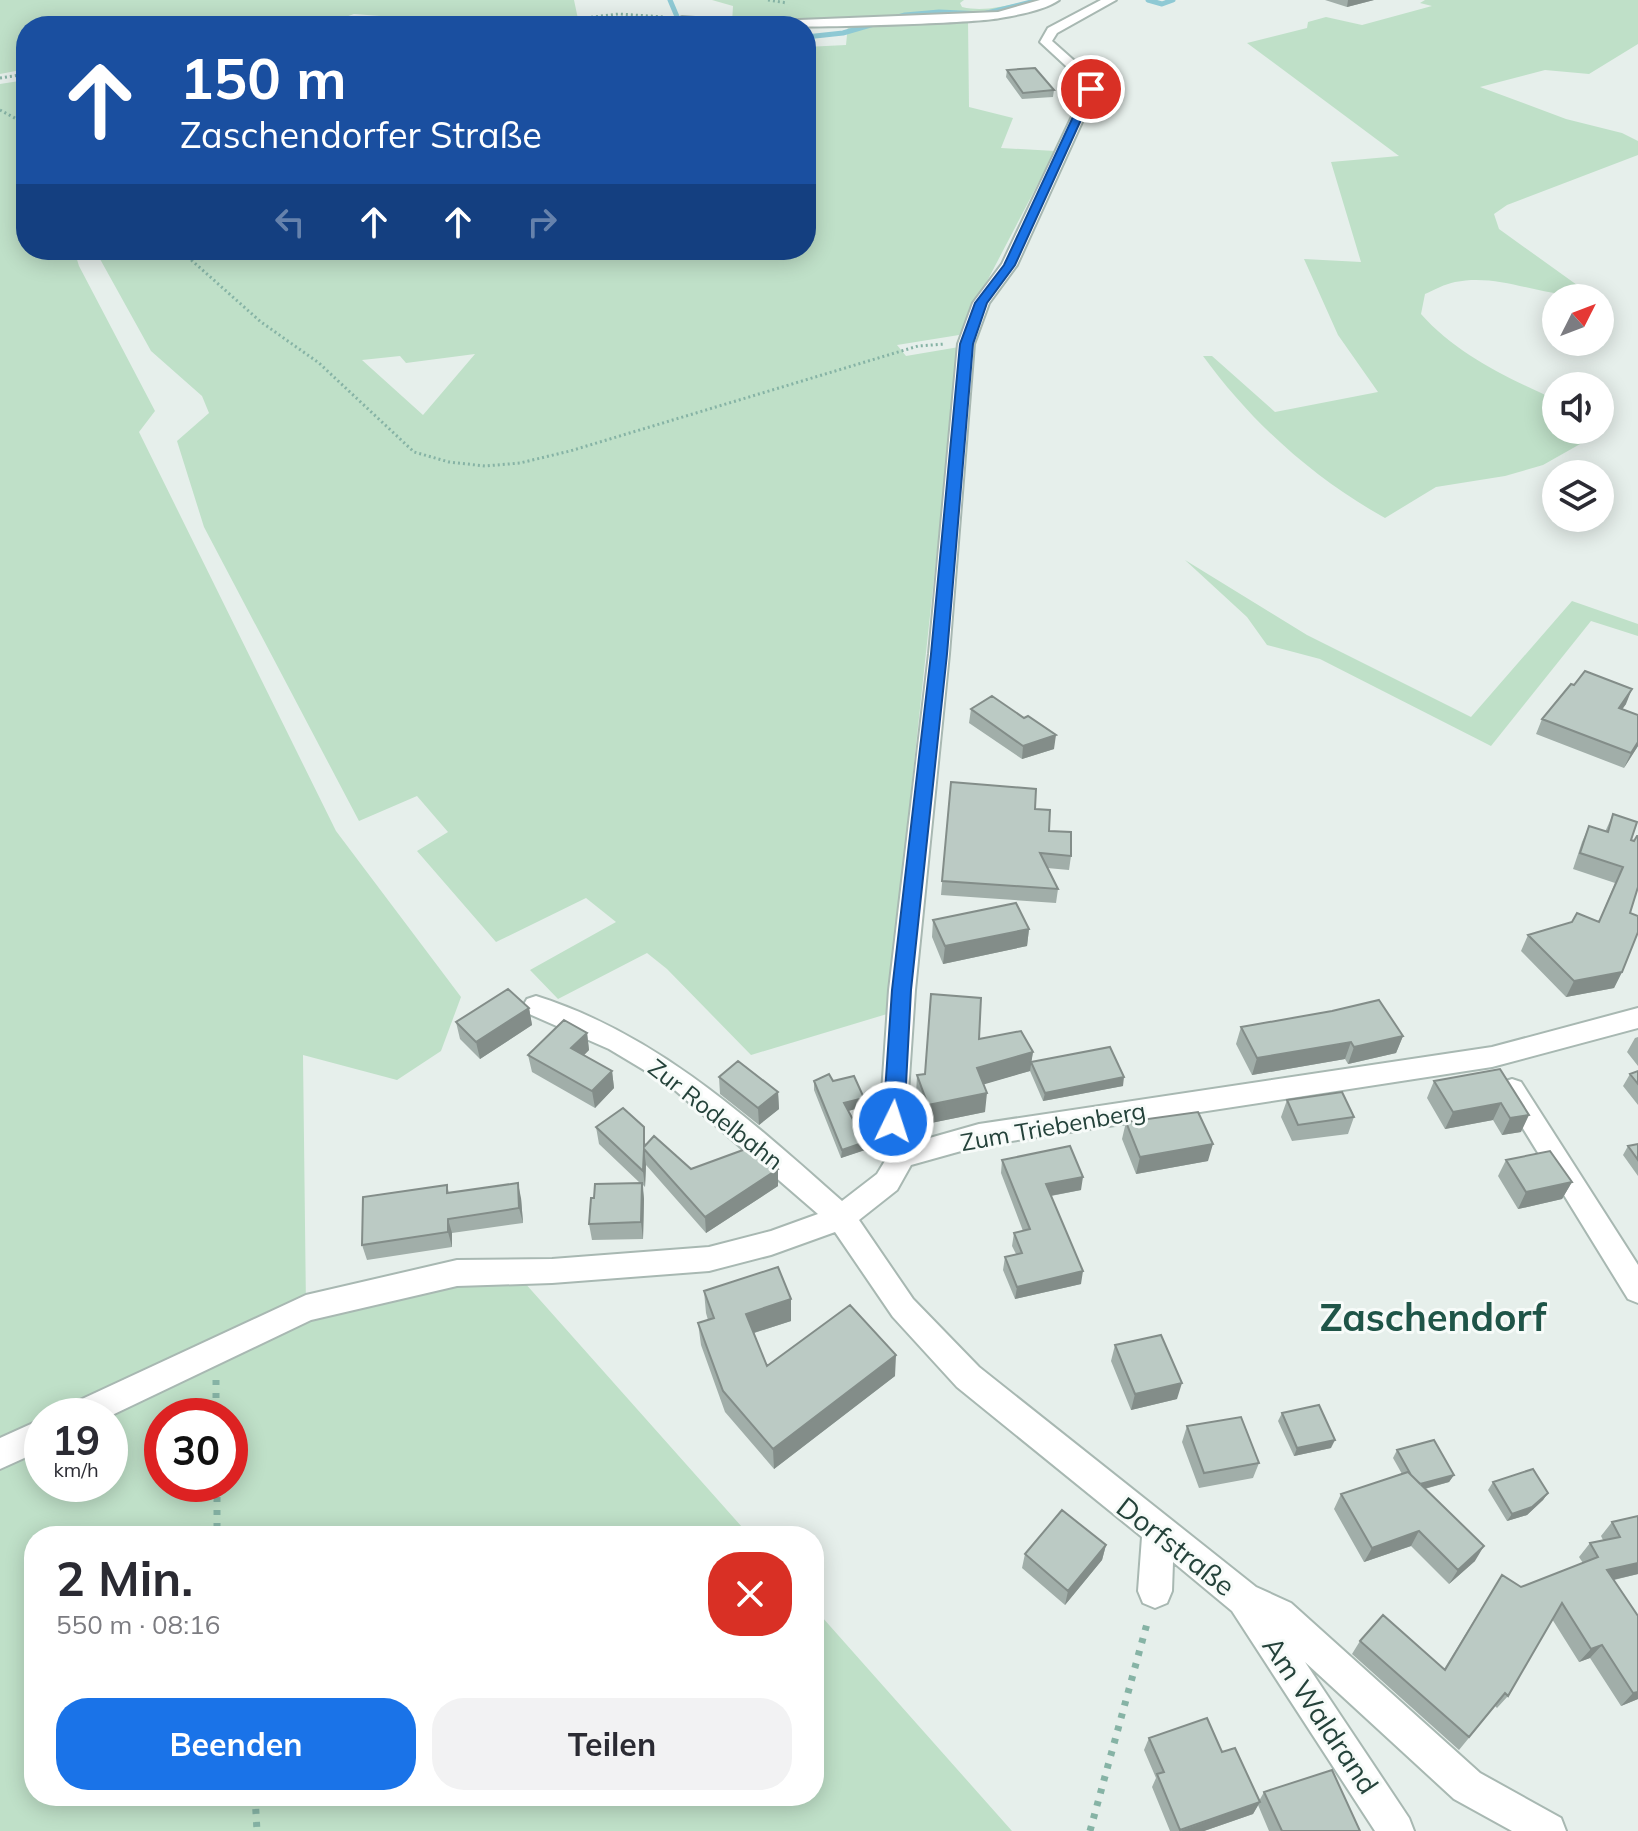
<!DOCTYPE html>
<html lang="de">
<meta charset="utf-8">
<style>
:root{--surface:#fff;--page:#f2f2f3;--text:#2b2b33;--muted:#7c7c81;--accent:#1a73e8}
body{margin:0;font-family:Mulish,sans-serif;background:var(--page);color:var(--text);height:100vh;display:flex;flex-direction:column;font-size:30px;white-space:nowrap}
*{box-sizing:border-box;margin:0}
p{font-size:26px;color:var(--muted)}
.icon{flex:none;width:44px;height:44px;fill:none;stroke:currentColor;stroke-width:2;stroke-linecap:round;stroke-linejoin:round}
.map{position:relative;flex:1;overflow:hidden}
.side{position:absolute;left:24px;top:1526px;width:800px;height:280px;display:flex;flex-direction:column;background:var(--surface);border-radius:32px;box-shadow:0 4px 20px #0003}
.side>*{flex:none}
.banner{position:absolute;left:16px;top:16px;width:800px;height:244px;border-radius:32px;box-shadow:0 4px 20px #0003;background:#1a4fa0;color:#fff;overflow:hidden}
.needle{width:52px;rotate:48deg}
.fabs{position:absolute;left:1542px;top:284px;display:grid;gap:16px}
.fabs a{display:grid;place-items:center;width:72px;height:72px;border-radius:50%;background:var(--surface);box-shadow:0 4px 20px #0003;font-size:40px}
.speed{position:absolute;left:24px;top:1398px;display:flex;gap:16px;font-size:40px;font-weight:700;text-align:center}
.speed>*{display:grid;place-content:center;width:104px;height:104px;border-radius:50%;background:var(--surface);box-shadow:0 4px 20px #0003;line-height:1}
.speed small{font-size:20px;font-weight:400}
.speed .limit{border:12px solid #d22;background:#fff;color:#111}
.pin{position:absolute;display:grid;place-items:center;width:68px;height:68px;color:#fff;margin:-34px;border:4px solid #fff;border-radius:50%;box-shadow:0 2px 8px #0007}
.me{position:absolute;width:88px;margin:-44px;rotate:4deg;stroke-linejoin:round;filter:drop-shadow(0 0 6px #0008)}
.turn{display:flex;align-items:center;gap:28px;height:168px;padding:0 32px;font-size:36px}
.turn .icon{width:104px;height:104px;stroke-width:2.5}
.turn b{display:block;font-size:56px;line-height:68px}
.lanes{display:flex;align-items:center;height:76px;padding:0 32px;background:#0003;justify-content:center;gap:40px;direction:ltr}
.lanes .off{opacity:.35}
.round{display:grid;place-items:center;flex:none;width:84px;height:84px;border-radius:32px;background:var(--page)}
.headline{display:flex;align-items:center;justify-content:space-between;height:136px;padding:0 32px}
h1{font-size:48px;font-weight:700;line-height:60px}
.button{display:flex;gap:16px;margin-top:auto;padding:16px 32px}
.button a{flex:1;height:92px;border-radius:32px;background:var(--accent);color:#fff;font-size:32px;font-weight:700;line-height:92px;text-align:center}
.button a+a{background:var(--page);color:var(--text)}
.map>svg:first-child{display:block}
</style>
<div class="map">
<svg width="1638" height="1831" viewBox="0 0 1638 1831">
<rect width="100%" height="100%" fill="#e6efeb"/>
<path fill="#bfe0c8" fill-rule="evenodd" d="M0,0H574L578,19L552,26H512L354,14L319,26H26V69L0,74Z
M712,0H964L960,3L962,7C992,14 1016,0 1045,0L997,13L732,23L733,6Z
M1425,0H1638V44L1589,74L1545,70L1480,87L1566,119L1622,133L1638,141V155L1507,205L1494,214L1499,229L1584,290L1582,295C1538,296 1499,273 1455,282C1445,284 1434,290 1425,294L1421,314C1456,354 1508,378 1556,400V430H1587L1589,439L1543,465L1505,476L1436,487L1385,518C1313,478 1252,423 1203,356H1212L1275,412L1378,392L1338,335L1304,259L1361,262L1331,162L1399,156L1247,43L1307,28L1308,22L1326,17L1362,25L1432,6L1420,3Z
M968,20L969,107L1013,118L1001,148L1055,151L959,335L897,345L906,356L959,347L887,1014L751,1055L667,969L647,953L558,999L530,970L616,922L586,898L496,942L417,851L448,832L417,796L359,821L204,527L177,441L209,413L202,396L151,351L95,250H806V47L846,45L848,25ZM475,354L423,415L362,360L400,356L406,363Z
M26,80V250H74L79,266L155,411L139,432L336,831L461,997L441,1051L397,1080L303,1055L306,1308L78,1416H42V1434L0,1454V84Z
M1185,560L1307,635L1471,717L1572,601L1638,624V636L1591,621L1491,746L1320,659L1267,645L1247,617Z
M524,1282L750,1536H34V1796H814V1608L1012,1831H0V1467L42,1446V1484H110V1416L306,1321L460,1286ZM162,1416H230V1484H162Z"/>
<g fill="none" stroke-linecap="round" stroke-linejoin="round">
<path stroke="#8ec9d4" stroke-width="5" d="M670,0L681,26
M1148,0L1162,4L1173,0
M806,37L843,33L905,15L939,12L983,14L1039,0"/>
<g stroke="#a8b8b2" stroke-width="4">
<path id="minor" d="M1040,0H1059C1045,10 1018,15 1000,18C966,25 693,32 676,21L682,17L748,22L998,12Z
M1101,0H1116L1057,33L1052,41L1088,73L1097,89L1017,265L989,303L974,344L949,654L915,990L906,1122L912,1143L979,1124L1492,1047L1638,1008V1028L1492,1067L979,1146L911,1165L897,1190L859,1220L913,1299L979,1367L1256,1587L1291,1603L1480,1773L1561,1818L1566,1831H1512L1454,1799L1305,1662L1409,1818L1414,1831H1375L1232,1611L1173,1562L1172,1591L1167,1603L1155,1608L1143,1603L1138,1591L1142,1537L957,1387L893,1317L835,1232L771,1255L709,1271L552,1283L457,1286L311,1320L110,1416H63L67,1406L306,1295L457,1260L552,1259L709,1247L771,1231L818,1214L669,1085L609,1049L527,1013L523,1006L527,999L536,996C657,1034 749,1119 842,1201L877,1174L888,1156L880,1122L889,990L929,654L958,344L973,303L1002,264L1085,89L1079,78L1040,42L1048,28Z
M1512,1079L1521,1082L1638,1265V1303L1628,1299L1503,1096L1499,1089L1503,1082Z
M42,1419V1450L0,1469V1438Z"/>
</g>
<path stroke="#86b3a5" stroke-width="3" stroke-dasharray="2 3" stroke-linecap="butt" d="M768,0L787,3
M442,26L510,19L540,23L619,14L664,17
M0,78L26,74
M0,110L26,124
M180,250L261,322L319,363L414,452L449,462L485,466L520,463L570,451L918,346L945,344"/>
<path stroke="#86b3a5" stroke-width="7" stroke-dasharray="5 8" stroke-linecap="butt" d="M216,1380V1416
M217,1484V1536
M255,1796L257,1831
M1090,1831L1148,1620"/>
<use href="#minor" fill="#fff" fill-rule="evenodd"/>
</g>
<path fill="#a1aea9" d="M1325,0H1374L1347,7Z
M1007,70L1054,90L1053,97L1022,99L1006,77Z
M1626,704L1622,709L1638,746L1624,768L1536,734L1542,719Z
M971,709L1054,749L1022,759L969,723Z
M951,782L1035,809L1049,831L1071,856L1069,870L1047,868L1058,889L1056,903L941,895Z
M1613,814L1631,840L1630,913L1622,972L1614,988L1566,997L1521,951L1528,935L1599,921L1615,883L1573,869L1582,842L1589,826L1605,832Z
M933,920L1029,929L1027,946L943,964L932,937Z
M529,1008L532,1025L480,1059L460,1039L456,1022Z
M1332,1011L1403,1036L1396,1053L1348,1064L1345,1059L1252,1075L1236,1044L1241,1027Z
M587,1033L589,1050L584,1055L612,1071L614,1088L595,1108L532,1072L528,1055Z
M1638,1037V1066L1627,1052L1635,1038Z
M979,1039L1033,1052L1031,1062L1123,1086L1043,1101L1030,1071L983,1084L985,1112L926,1124L916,1095L917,1075L925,1074Z
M1500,1069L1521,1132L1502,1135L1493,1120L1445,1129L1427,1098L1434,1081Z
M1638,1071V1105L1623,1086L1630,1074Z
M719,1077L778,1092L779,1109L759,1125L720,1094Z
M814,1081H833L864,1098L863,1107L848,1111L865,1150L841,1158L814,1090Z
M1287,1100L1354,1117L1348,1134L1292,1141L1281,1117Z
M1126,1122L1208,1161L1136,1174L1122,1139Z
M596,1127L647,1144L691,1169H778V1186L706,1233L646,1165L645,1187L643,1185L644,1199L643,1239L592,1240L589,1224L594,1198L640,1183L599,1144Z
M1638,1144V1176L1623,1155L1628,1146Z
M1002,1160L1081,1190L1051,1196L1081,1284L1015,1299L1003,1270L1005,1257L1016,1254L1012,1246L1014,1233L1023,1231L1001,1173Z
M1506,1160L1572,1182L1562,1199L1518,1209L1498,1176Z
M447,1185L449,1193L521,1198L523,1223L452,1233V1247L367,1260L362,1245Z
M704,1291L791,1321L754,1333L767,1366L895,1376L774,1469L725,1412L701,1345L698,1323L708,1320L706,1313Z
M1115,1345L1177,1399L1131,1410L1111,1361Z
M1282,1413L1331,1448L1294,1456L1278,1421Z
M1187,1426L1259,1463L1253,1478L1199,1488L1182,1442Z
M1397,1450L1454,1475L1449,1482L1425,1489L1475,1561L1449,1584L1411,1546L1364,1562L1334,1509L1341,1494L1402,1474L1393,1458Z
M1493,1482L1548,1493L1543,1500L1527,1515L1507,1521L1488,1490Z
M1638,1516V1574L1614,1580L1638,1699L1621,1706L1590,1658L1579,1662L1552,1619L1508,1696L1497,1708L1495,1706L1459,1750L1352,1654L1360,1641L1444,1669L1502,1575L1521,1587L1583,1563L1579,1557L1590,1543L1603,1540L1601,1536L1612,1522Z
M1106,1545L1102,1560L1065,1605L1022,1568L1025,1554Z
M1149,1738L1222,1752L1259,1801L1264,1792L1360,1831H1269L1258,1805L1253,1814L1204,1831H1170L1152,1787L1156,1778L1144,1750Z"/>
<path fill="#838d89" d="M1348,0H1374L1347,7Z
M1632,689L1626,704L1613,722L1619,708Z
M1056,735L1054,749L1022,759L1023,746Z
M1638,742V746L1624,768L1631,753Z
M1029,929L1027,946L943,964L945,946Z
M1622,972L1614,988L1566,997L1574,981Z
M529,1008L532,1025L480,1059L476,1042Z
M587,1033L589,1050L574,1065L571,1048Z
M1403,1036L1396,1053L1348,1064L1354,1047Z
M1351,1042L1345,1059L1252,1075L1257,1058Z
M1033,1052L1030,1071L975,1087L977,1068Z
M612,1071L614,1088L595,1108L592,1091Z
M1124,1077L1123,1086L1043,1101L1045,1093Z
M778,1092L779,1109L759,1125L758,1108Z
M987,1093L985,1112L926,1124L928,1105Z
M864,1098L863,1107L844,1112V1103Z
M1501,1103L1493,1120L1445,1129L1453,1112Z
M1529,1115L1521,1132L1502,1135L1510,1118Z
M865,1142V1150L841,1158L842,1150Z
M1213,1144L1208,1161L1136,1174L1140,1157Z
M644,1149L646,1165L645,1187L643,1171Z
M778,1169V1186L706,1233L705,1217Z
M1083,1177L1081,1190L1044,1197L1046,1184Z
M1572,1182L1562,1199L1518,1209L1526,1192Z
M518,1183L521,1198L523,1223L519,1208Z
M642,1183L644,1199L643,1239L641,1222Z
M448,1219L452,1233V1247L448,1232Z
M1083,1271L1081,1284L1015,1299L1017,1287Z
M791,1299V1321L747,1335L746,1314Z
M896,1355L895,1376L774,1469L773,1449Z
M1182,1383L1177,1399L1131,1410L1135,1394Z
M1335,1440L1331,1448L1294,1456L1297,1448Z
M1454,1475L1449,1482L1412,1492L1417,1485Z
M1548,1493L1543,1500L1527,1515L1507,1521L1512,1514Z
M1419,1531L1411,1546L1364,1562L1372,1548Z
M1106,1545L1102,1560L1065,1605L1068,1591Z
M1484,1546L1475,1561L1449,1584L1458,1570Z
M1638,1563V1574L1595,1584L1607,1570Z
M1602,1645L1590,1658L1579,1662L1591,1649Z
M1638,1692V1699L1621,1706L1633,1693Z
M1260,1802L1253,1814L1204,1831H1180Z"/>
<path fill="#bbcac4" stroke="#838d89" stroke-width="2" d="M1035,68L1054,90L1023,93L1007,70Z
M1585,671L1632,689L1619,708L1638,715V742L1631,753L1542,719L1571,684L1574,685Z
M992,696L1024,718L1028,716L1056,735L1023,746L971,709Z
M951,782L1036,789L1035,809L1050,810L1049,831L1071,832V856L1040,853L1058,889L942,881Z
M1613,814L1637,822L1631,840L1634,841L1637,836H1638V887L1630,913L1638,916V932L1622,972L1574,981L1528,935L1572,922L1577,913L1599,922L1623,867L1580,853L1589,826L1608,832Z
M1016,903L1029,929L945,946L933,920Z
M508,989L529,1008L476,1042L456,1022Z
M931,994L981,998L979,1039L1021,1031L1033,1052L977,1068L987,1093L928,1105L917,1075L925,1074Z
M1379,1000L1403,1036L1354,1047L1351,1042L1257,1058L1241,1027L1332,1011Z
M564,1020L587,1033L571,1048L612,1071L592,1091L528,1055Z
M1110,1047L1124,1077L1045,1093L1031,1062Z
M738,1061L778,1092L758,1108L719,1077Z
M1500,1069L1529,1115L1510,1118L1501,1103L1453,1112L1434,1081Z
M1638,1071V1084L1630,1074Z
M829,1074L833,1081L854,1076L864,1098L844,1103L865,1142L842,1150L814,1081Z
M1342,1092L1354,1117L1298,1125L1287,1100Z
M623,1108L644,1127V1147L654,1136L691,1169L754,1146L778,1169L705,1217L644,1149L643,1171L596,1127Z
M1198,1112L1213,1144L1140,1157L1126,1122Z
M1638,1144V1160L1628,1146Z
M1070,1146L1083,1177L1046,1184L1083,1271L1017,1287L1005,1257L1022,1253L1014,1233L1030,1229L1002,1160Z
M1550,1151L1572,1182L1526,1192L1506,1160Z
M518,1183L519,1208L448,1219V1232L362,1245L363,1197L447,1185V1193Z
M642,1183L641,1222L589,1224L591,1198H594L595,1184Z
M778,1267L791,1299L746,1314L767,1366L850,1305L896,1355L773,1449L723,1391L698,1323L714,1318L704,1291Z
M1161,1335L1182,1383L1135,1394L1115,1345Z
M1319,1405L1335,1440L1297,1448L1282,1413Z
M1241,1417L1259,1463L1204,1473L1187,1426Z
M1434,1440L1454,1475L1420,1484L1411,1475L1397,1450Z
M1533,1469L1548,1493L1532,1507L1512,1514L1493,1482Z
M1408,1472L1484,1546L1458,1570L1419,1531L1372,1548L1341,1494Z
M1062,1510L1106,1545L1068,1591L1025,1554Z
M1638,1516V1563L1607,1570L1638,1616V1692L1633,1693L1602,1645L1591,1649L1562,1603L1508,1696L1505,1693L1469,1737L1360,1641L1383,1615L1445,1670L1502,1575L1521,1587L1598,1557L1590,1543L1620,1537L1612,1522Z
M1207,1718L1222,1752L1235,1748L1260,1802L1180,1830L1157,1774L1164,1772L1149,1738Z
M1332,1770L1360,1831H1282L1264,1792Z"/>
<path fill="#1a73e8" stroke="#114b97" stroke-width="2" d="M1091,86L1095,89L1015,265L987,303L973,344L947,654L911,990L904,1122L901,1128H886L883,1122L892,990L931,654L960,344L975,303L1004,265L1086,89Z"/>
<g text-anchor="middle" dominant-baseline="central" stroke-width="6" stroke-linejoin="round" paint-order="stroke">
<g font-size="24" fill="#24423a" stroke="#f7fbf9">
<text transform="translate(716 1114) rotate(38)">Zur Rodelbahn</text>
<text transform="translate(1053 1126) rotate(-10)">Zum Triebenberg</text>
</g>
<g font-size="28" fill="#24423a" stroke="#f7fbf9">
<text transform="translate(1176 1546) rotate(38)">Dorfstraße</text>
<text transform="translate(1321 1715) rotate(56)">Am Waldrand</text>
</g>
<g font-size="38" font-weight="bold" fill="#1f5548" stroke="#f7fbf9">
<text x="1433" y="1317">Zaschendorf</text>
</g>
</g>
</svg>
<div class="fabs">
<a><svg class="needle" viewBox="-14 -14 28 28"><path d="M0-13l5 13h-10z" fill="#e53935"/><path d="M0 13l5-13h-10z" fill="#7c7c81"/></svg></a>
<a><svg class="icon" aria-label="sound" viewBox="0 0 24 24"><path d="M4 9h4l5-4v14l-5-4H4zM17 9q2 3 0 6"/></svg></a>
<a><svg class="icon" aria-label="layers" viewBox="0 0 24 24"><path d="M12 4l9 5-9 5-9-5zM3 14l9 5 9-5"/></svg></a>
</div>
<div class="speed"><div>19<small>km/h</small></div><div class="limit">30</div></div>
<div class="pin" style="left:1091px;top:89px;background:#d93025"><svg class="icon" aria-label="arrive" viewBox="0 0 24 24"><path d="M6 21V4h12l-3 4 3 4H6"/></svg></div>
<svg class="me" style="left:893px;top:1122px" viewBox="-20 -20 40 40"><circle r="17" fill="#1a73e8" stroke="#fff" stroke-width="3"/><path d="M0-11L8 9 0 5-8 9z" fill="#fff"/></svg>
<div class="banner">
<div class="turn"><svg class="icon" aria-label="ahead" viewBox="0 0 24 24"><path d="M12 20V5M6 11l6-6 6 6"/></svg><div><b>150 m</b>Zaschendorfer Straße</div></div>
<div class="lanes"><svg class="icon off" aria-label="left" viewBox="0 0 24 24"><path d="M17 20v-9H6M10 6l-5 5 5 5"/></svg><svg class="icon" aria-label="ahead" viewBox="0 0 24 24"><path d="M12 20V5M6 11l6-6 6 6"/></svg><svg class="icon" aria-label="ahead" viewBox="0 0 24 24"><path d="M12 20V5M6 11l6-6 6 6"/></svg><svg class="icon off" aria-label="right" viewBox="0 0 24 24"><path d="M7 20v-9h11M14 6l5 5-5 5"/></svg></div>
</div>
<section class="side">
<div class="headline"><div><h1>2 Min.</h1><p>550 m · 08:16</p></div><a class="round" style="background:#d93025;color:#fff"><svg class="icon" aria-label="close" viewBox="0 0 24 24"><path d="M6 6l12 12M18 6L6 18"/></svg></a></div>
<div class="button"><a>Beenden</a><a>Teilen</a></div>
</section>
</div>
